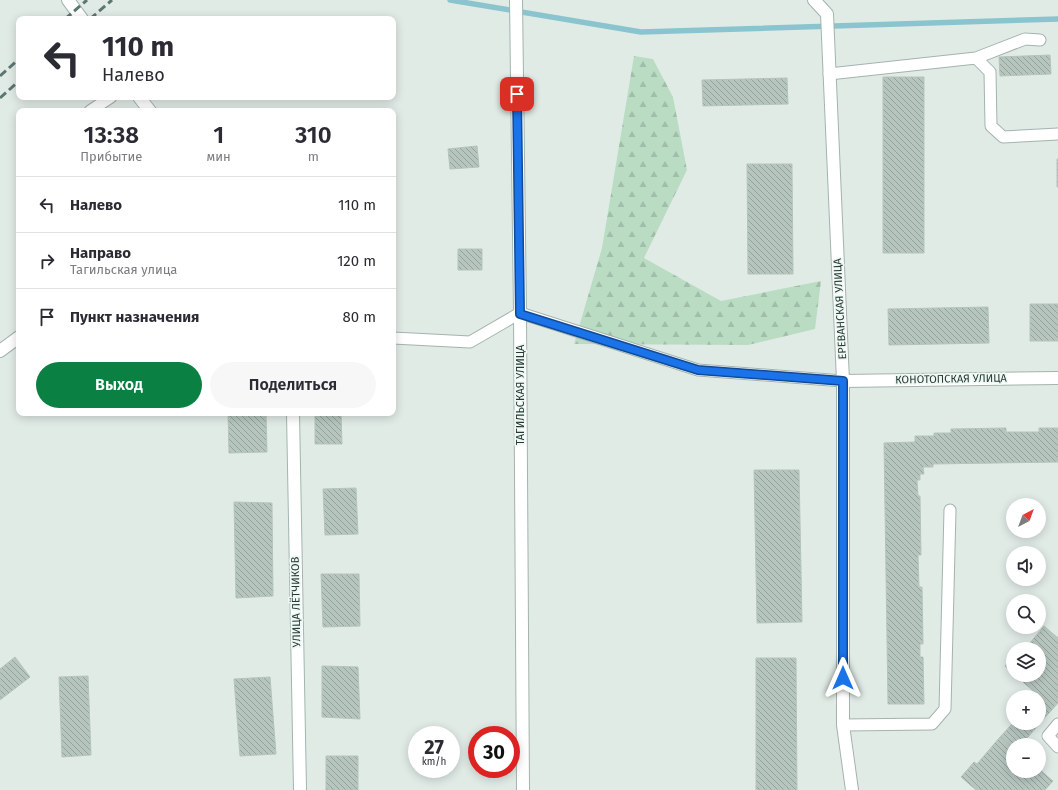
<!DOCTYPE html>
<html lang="ru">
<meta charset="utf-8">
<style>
:root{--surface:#fff;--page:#f7f7f7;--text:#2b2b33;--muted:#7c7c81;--line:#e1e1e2;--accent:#0b8043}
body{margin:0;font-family:"Fira Sans",sans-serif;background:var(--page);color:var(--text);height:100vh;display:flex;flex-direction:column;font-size:15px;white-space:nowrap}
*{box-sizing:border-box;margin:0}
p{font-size:13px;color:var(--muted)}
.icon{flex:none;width:22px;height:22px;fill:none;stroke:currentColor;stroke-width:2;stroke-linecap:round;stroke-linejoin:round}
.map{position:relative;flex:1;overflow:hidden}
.details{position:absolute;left:16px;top:108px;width:380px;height:308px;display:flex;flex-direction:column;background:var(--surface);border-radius:8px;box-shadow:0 2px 10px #0003}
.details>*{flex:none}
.hud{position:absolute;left:16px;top:16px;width:380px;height:84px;border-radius:8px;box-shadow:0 2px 10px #0003;background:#fff;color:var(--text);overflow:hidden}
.needle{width:26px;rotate:41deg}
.fabs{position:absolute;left:1006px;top:498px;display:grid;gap:8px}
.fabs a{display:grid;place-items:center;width:40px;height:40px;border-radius:50%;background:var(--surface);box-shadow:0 2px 10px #0003;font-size:20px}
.speed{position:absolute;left:408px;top:726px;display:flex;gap:8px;font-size:20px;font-weight:700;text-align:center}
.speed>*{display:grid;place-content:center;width:52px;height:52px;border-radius:50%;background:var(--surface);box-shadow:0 2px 10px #0003;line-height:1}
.speed small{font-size:10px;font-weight:400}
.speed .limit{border:6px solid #d22;background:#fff;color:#111}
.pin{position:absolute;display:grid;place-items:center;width:34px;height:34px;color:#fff;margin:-17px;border-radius:8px;box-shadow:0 2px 6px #0006}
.me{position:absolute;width:44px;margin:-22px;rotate:0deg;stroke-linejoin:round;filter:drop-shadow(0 0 3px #0008)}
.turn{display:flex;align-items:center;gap:14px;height:84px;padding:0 20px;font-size:18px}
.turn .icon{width:52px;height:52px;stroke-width:2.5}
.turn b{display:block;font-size:28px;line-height:34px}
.eta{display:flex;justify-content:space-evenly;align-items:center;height:68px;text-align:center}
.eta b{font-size:24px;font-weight:600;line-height:28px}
.cta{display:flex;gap:8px;margin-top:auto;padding:8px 20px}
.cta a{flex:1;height:46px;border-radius:24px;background:var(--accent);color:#fff;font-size:16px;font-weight:600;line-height:46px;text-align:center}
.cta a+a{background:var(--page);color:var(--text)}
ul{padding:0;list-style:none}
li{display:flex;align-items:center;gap:12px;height:56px;padding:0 20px;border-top:1px solid var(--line)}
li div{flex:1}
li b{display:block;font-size:15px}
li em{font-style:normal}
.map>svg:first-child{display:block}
</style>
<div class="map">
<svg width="1058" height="790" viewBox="0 0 1058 790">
<defs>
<pattern id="forest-firs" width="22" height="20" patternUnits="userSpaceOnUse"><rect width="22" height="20" fill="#badcc3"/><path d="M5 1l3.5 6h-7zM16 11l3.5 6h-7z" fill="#a0bea8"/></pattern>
<pattern id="building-back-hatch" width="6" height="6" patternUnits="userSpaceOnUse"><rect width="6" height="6" fill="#b6c6bf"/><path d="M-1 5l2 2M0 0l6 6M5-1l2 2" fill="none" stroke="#94a29c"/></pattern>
</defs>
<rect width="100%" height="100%" fill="#e1ebe6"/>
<path fill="url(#forest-firs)" d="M634,56L653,59L673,97L687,170L644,258L721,301L821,281L815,329L748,345L574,344L602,248Z"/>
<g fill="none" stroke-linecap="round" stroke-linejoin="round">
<path stroke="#8ac5cf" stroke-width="5.5" d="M450,0L641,32L1058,19"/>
</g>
<path fill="url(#building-back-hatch)" stroke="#b4c4bd" d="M1050,55L1051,74L1000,76L999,57Z
M883,77H924V253H883Z
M787,78L788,104L703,106L702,80Z
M477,146L479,167L450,169L448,149Z
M1057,159H1058V187H1057Z
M747,164H792L793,274H748Z
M458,249H482V270H458Z
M1030,304H1058V341H1030Z
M988,307L989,343L889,345L888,309Z
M228,413H266L267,452L229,453Z
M315,413H341L342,444H315Z
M1006,428V432H1039V428H1058V462L933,464V467H923L924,474H920V480H917L918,496H920L921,555H918L919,587H922L923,644H920V657H923L924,704H888L884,443L915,442V436H934V433H951V429Z
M754,470H799L802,622L757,623Z
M356,488L358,534L325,535L323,489Z
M234,502L272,503L273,596L236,598Z
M321,574H359L360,626L323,627Z
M1044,626L1058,638V703L1048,714L1039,706V698L1040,697L1015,675H1039V649H1025Z
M15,657L30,677L0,700V669Z
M1013,657V673L1005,666Z
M756,658H796L797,790H756Z
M322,666L358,667L360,719L322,717Z
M88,676L91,755L62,757L59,677Z
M270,677L276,754L240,756L234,679Z
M1039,706L1048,714L1021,745H1013V748L1000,737L1013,723H1039Z
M1000,737L1013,748V771H1039V769L1053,781L1045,790H976L961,777L974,762L977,764Z
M326,756H358V790H326Z"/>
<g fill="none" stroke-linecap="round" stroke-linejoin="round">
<g stroke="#a4b3ad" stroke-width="13">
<path id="lane" d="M976,58L1025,39L1040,40
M829,74L976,58L990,72L991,126L1003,137L1058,134
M90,111L111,97
M393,338L470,342L520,313L698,370L843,381
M1058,724L1048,736L1058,747
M843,725L932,724L945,709L950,510"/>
</g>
<g stroke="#a4b3ad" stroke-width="14">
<path id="street" d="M516,0L520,313L523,790
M814,0L827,14L843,381V725L852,790
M0,351L19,337
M843,381L1058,378"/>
</g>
<g stroke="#a0b6ae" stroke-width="14">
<path id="secondary" d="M68,0L82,19
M139,97L150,111
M293,413L300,790"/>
</g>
<use href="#lane" stroke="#fff" stroke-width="11"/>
<use href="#street" stroke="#fff" stroke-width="12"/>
<use href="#secondary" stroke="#fff" stroke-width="12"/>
<path stroke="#5c776f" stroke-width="3" stroke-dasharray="8 4" stroke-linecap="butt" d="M65,19L87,0
M90,19L112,0
M0,76L19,59
M0,98L19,81"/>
</g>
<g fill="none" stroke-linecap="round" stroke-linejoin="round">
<g stroke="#114b97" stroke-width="10">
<path id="route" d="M517,94L520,314L698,370L843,381V678"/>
</g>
<use href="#route" stroke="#1a73e8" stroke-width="7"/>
</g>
<g text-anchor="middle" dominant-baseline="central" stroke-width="3.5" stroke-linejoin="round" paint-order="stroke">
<g font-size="11" fill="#223b34" stroke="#f1f8f4">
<text transform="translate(840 309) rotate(-93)">ЕРЕВАНСКАЯ УЛИЦА</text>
<text transform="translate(951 379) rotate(-1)">КОНОТОПСКАЯ УЛИЦА</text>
<text transform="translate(520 395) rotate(-90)">ТАГИЛЬСКАЯ УЛИЦА</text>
<text transform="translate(296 602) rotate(-91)">УЛИЦА ЛЁТЧИКОВ</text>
</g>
</g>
</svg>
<div class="fabs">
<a><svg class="needle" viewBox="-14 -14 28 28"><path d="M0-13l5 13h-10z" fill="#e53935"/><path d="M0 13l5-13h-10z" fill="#7c7c81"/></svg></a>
<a><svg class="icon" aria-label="sound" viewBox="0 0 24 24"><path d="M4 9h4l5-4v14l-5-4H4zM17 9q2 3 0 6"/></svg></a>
<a><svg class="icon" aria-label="search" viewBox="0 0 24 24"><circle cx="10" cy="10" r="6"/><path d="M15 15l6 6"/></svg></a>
<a><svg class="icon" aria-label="layers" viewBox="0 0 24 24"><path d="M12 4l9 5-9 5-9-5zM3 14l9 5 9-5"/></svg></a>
<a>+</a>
<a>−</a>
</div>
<div class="speed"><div>27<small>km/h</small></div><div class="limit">30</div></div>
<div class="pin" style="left:517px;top:94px;background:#d93025"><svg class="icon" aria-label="arrive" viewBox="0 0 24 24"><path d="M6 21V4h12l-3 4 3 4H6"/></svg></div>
<svg class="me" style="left:843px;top:678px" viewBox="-20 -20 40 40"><path d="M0-17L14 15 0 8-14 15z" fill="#1a73e8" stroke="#fff" stroke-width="4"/></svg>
<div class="hud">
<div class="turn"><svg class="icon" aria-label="left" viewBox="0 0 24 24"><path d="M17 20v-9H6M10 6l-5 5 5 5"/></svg><div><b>110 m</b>Налево</div></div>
</div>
<section class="details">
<div class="eta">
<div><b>13:38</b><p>Прибытие</p></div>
<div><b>1</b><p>мин</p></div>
<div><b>310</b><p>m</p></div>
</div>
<ul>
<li><svg class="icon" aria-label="left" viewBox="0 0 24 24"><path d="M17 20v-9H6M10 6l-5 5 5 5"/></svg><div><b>Налево</b></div><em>110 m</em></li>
<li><svg class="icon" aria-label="right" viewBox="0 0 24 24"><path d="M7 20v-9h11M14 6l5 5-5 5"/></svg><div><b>Направо</b><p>Тагильская улица</p></div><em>120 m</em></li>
<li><svg class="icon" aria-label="arrive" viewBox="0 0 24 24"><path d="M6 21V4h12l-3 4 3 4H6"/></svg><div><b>Пункт назначения</b></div><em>80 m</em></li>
</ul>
<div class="cta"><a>Выход</a><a>Поделиться</a></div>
</section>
</div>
